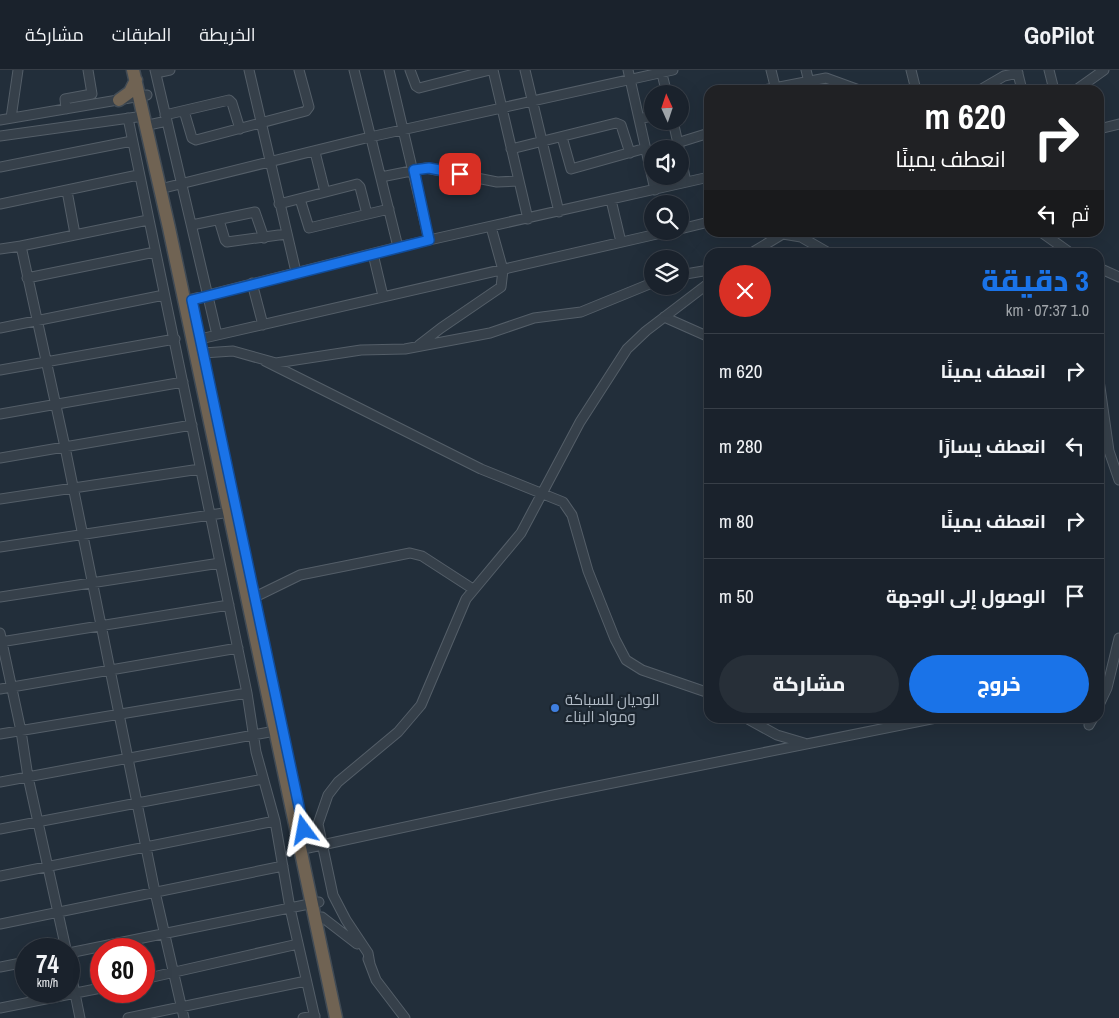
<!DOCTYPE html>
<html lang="ar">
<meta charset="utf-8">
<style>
:root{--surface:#1a222c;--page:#272f38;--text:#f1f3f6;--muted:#9fa4a9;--line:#383f48;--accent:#1a73e8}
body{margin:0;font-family:"Archivo Narrow",Cairo,sans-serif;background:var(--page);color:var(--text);direction:rtl;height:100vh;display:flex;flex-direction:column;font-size:19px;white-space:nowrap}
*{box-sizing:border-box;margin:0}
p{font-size:16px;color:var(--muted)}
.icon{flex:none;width:28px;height:28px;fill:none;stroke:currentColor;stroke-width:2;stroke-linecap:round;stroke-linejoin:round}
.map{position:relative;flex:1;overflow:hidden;direction:ltr}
.details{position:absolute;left:704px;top:178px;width:400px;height:475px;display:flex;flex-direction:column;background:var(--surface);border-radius:15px;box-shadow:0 5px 20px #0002,0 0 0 1px var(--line);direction:rtl}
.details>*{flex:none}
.banner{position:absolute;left:704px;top:15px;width:400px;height:152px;border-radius:15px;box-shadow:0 5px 20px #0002,0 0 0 1px var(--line);direction:rtl;background:#202124;color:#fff;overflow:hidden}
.needle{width:32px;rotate:357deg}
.controls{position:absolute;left:644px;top:15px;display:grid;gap:10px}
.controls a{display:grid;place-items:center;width:45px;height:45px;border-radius:50%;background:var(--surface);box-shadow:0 5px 20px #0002,0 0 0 1px var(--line);font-size:25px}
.speed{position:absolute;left:15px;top:868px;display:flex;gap:10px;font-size:25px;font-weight:700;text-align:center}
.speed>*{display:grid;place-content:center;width:65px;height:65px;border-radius:50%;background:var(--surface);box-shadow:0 5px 20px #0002,0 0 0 1px var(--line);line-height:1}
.speed small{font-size:12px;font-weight:400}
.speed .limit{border:8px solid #d22;background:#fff;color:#111}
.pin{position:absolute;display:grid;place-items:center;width:42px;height:42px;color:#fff;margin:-21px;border-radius:10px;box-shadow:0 2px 8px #0006}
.me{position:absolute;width:55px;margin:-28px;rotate:347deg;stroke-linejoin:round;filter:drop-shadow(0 0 4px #0008)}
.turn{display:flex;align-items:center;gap:18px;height:105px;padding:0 15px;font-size:22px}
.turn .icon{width:65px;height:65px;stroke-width:2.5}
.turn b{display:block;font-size:35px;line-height:42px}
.then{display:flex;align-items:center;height:48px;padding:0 15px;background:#0003;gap:10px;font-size:19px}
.round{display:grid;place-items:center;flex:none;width:52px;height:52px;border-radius:26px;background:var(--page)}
.head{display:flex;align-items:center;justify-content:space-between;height:85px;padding:0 15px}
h1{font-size:30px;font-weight:800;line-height:38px;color:var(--accent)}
.cta{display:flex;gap:10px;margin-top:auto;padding:10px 15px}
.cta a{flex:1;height:58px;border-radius:30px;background:var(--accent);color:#fff;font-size:20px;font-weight:800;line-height:58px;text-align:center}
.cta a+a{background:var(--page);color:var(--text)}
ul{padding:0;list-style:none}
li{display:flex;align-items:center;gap:15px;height:75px;padding:0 15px;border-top:1px solid var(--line)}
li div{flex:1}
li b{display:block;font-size:19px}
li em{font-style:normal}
header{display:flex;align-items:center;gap:30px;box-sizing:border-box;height:70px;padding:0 25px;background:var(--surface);border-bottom:1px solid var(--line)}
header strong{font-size:24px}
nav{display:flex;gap:28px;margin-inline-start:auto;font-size:18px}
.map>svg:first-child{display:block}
</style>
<header>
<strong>GoPilot</strong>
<nav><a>الخريطة</a><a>الطبقات</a><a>مشاركة</a></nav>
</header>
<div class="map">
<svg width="1119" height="948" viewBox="0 0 1119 948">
<rect width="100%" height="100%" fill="#222e3a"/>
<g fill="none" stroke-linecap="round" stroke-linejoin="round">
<g stroke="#545e68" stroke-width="11">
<path id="minor" d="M155,0L217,265
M249,0L296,202
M354,0L398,177
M389,0L429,170
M410,0L416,16L419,18L490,0
M493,0L528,149
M525,0L559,142
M628,0L655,120
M661,0L667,24
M771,0L776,20
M806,0L811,20
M911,0L916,20
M1017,0L1022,20
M1049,0L1054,20
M156,3L170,0
M764,20L826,8L859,20
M980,20L1004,6L1018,3
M1076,20L1104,0
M66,39L65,29L92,24L88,0
M184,41L192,68L196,70L306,41L309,37L299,0
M165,45L229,30L232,33L240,59
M11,48L18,0
M128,48L247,623L256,682L275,751L290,838L315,948
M639,49L652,46
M0,50L147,25
M673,51L679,78
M153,54L167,51
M1099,59L1119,54
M0,66L144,46
M562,67L571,99L646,78
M677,73L709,63
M511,79L616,53L621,55L630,83
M315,82L325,122
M680,84L686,112
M0,97L132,71
M381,107L426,98L497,112L518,111
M168,117L370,67L673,0
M67,121L75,164
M300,129L309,158L389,139
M611,130L621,172
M0,134L138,105
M279,134L357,114L360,117L367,144
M219,150L225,170L227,172L286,164
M192,155L255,142L264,168
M680,159L709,152
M1041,162L1069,182
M783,164L801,167L827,182
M21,176L148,150
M0,179L21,176L65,377L155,822L184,948
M753,182L786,162
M373,184L383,226
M1099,198L1119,207
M680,205L709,200
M27,208L155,182
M252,213L263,255
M192,229L398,177L709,107
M664,247L709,267
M0,258L164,225
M200,269L670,161
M419,275L441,258L501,217L503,200L491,157
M203,283L233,281L276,293L361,280L405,279L490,263L534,248L581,242L652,213
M265,291L481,399L563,432L572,445L588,501L615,569L626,590L642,600L709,623
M0,300L175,269
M1099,310L1109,381L1119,410
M0,344L183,312
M0,388L192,355
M0,429L200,399
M0,477L230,442
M0,527L220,493
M255,527L300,505L410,483L422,486L473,519
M0,563L21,661L28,707L66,879
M0,572L229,535
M0,619L238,578
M1099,635L1107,618L1119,568
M746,648L777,665L804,673
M1089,655L1093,648
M0,664L247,623
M0,712L275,661
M0,759L263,709
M308,778L553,725L936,648
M0,806L275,751
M322,847L357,874
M0,854L283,796
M69,883L319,832
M368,889L376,910L405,948
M69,894L80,948
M370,894L368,883L346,850L333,825L318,754L328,725L338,712L398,662L421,635L466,529L521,463L580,352L627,279L646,261L709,213
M0,897L26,892
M144,909L298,874
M0,938L101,918
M128,948L306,911
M303,948L315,946"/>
</g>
<g stroke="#414b55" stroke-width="15">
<path id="highway" d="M133,0L169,158L336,948
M119,30L130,22L136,10"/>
</g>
<use href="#minor" stroke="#36404a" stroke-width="9"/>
<use href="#highway" stroke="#706353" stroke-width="12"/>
</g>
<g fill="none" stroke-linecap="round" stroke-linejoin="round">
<g stroke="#114b97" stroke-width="12">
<path id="route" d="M304,760L192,230L429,170L414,100L429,98L460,104"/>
</g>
<use href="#route" stroke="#1a73e8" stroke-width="9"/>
</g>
<circle fill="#3f7fe0" stroke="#1b252f" stroke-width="2" cx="555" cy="638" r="5"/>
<g text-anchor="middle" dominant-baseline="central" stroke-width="4.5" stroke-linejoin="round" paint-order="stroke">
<g font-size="15" fill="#b1bbc6" stroke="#1b252f" text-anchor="start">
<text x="565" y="629">الوديان للسباكة<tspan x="565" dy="17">ومواد البناء</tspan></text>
</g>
</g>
</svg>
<div class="controls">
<a><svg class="needle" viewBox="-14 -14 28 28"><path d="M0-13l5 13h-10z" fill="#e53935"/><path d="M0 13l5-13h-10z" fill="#9fa4a9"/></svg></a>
<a><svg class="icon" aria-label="sound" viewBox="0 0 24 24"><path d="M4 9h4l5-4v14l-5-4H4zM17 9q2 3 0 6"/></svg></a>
<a><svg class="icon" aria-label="search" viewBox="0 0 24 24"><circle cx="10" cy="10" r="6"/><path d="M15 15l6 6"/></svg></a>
<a><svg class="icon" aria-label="layers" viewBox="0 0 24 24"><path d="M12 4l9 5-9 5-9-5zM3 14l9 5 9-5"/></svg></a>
</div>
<div class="speed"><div>74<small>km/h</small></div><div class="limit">80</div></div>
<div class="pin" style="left:460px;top:104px;background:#d93025"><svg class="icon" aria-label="arrive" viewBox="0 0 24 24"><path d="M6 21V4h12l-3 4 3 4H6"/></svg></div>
<svg class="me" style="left:304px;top:760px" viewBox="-20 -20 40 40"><path d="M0-17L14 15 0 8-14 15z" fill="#1a73e8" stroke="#fff" stroke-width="4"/></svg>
<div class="banner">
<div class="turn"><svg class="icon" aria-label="right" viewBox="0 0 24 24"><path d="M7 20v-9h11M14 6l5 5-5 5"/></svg><div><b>620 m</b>انعطف يمينًا</div></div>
<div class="then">ثم<svg class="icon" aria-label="left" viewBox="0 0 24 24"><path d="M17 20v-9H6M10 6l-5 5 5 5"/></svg></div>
</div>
<section class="details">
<div class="head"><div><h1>3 دقيقة</h1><p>1.0 km · 07:37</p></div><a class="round" style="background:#d93025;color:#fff"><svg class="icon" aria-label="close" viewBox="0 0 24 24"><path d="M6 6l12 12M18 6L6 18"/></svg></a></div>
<ul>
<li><svg class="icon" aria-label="right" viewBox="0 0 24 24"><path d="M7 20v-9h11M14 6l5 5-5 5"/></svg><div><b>انعطف يمينًا</b></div><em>620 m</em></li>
<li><svg class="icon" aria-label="left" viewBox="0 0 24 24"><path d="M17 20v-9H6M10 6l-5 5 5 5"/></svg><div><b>انعطف يسارًا</b></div><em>280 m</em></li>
<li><svg class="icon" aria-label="right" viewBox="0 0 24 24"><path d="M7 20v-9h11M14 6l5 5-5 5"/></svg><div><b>انعطف يمينًا</b></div><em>80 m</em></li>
<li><svg class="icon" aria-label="arrive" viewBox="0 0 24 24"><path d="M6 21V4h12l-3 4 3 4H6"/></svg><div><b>الوصول إلى الوجهة</b></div><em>50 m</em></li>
</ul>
<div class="cta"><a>خروج</a><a>مشاركة</a></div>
</section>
</div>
